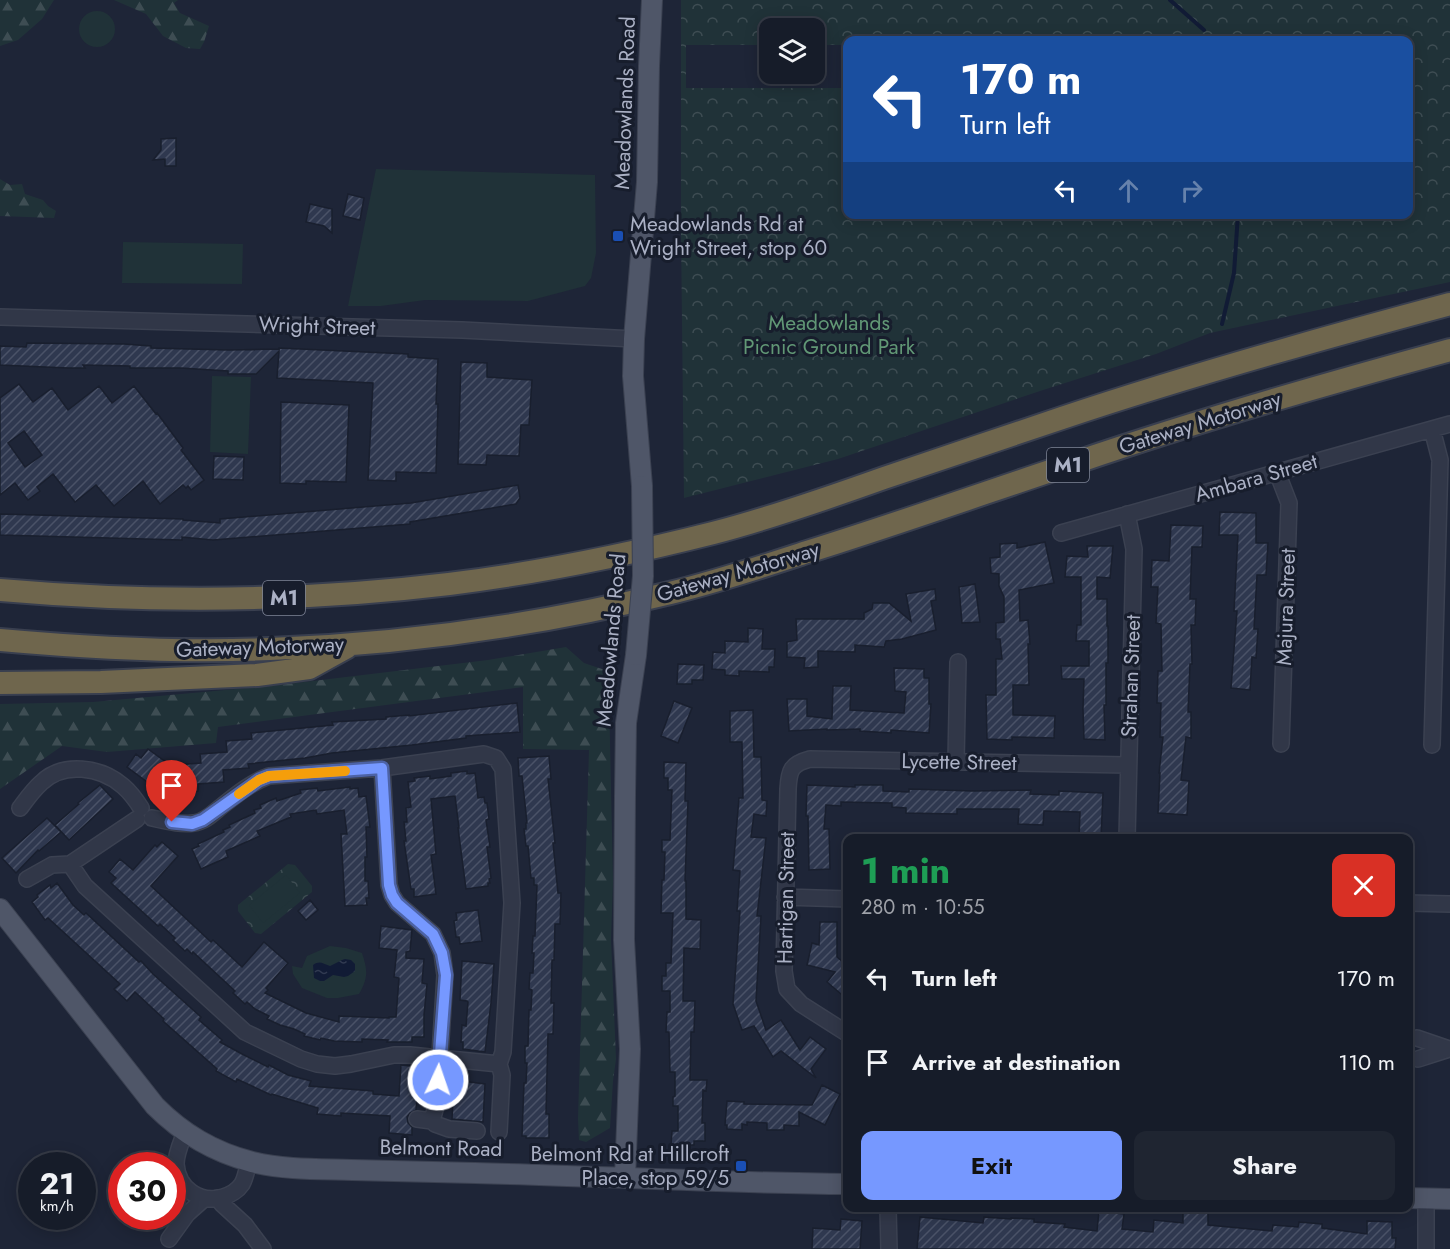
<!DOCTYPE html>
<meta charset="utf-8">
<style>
:root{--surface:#161c29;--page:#1f2531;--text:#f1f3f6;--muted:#9ea1a8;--line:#353a46;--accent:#7698ff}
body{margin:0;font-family:Jost,sans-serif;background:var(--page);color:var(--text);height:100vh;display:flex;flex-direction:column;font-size:22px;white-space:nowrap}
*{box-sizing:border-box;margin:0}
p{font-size:20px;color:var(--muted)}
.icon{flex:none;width:33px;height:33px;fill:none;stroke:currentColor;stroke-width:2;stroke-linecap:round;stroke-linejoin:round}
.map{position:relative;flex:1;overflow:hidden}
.details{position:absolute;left:843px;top:834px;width:570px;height:378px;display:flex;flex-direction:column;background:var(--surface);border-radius:12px;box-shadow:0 3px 15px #0003,0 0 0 2px var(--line)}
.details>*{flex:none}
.banner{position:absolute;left:843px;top:36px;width:570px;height:183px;border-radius:12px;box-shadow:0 3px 15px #0003,0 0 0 2px var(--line);background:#1a4fa0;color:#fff;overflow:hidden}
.controls{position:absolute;left:759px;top:18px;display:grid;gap:12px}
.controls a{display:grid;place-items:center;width:66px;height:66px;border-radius:12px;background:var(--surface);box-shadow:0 3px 15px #0003,0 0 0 2px var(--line);font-size:30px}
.speed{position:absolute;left:18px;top:1152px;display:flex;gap:12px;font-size:30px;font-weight:700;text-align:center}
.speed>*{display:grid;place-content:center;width:78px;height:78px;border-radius:50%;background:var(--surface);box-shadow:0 3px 15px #0003,0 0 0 2px var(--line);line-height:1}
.speed small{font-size:15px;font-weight:400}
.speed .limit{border:9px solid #d22;background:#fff;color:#111}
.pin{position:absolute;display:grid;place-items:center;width:51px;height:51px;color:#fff;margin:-62px -26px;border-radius:50% 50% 50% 0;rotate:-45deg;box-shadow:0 0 6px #0007}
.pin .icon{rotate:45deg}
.me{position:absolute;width:66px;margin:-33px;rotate:3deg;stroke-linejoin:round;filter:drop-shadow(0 0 4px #0008)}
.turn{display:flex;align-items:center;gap:21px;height:126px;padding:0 18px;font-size:27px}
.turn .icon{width:78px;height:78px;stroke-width:2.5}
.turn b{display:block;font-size:42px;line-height:51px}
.lanes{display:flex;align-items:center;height:57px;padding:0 18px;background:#0003;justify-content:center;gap:30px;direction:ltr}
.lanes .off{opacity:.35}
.round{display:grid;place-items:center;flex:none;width:63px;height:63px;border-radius:12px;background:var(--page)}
.summary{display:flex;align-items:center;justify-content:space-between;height:102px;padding:0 18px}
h1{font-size:36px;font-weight:700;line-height:45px;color:#1e9e55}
.button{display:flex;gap:12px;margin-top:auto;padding:12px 18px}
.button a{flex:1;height:69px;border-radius:12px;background:var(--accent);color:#111;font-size:24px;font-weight:700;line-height:69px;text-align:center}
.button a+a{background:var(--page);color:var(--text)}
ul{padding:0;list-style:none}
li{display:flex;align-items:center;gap:18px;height:84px;padding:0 18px}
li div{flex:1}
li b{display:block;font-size:22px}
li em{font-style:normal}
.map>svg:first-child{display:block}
</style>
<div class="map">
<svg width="1450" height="1249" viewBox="0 0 1450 1249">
<defs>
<pattern id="forest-firs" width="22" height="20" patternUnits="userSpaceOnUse" patternTransform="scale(1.5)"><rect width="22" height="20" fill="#203238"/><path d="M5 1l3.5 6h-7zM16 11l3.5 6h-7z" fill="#3e4d53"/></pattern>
<pattern id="park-crowns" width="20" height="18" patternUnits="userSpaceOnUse" patternTransform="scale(1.5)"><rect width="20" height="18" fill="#203238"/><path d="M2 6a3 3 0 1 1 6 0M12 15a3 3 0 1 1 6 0" fill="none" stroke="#3e4d53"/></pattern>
<pattern id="water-ripples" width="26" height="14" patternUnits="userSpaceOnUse" patternTransform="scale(1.5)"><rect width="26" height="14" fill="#111b35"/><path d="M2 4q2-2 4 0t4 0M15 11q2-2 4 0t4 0" fill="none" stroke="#313a51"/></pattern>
<pattern id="building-hatch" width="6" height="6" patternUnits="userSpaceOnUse" patternTransform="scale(1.5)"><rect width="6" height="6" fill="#2f384f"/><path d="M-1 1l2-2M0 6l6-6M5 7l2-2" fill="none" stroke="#4a5267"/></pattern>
</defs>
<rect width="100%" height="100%" fill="#1e2537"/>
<path fill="url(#forest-firs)" d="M0,0H54L42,19L18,40L0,46Z
M114,0H178L174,3L180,13L209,26L204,42L200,49L186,48L163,36L146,14Z
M0,179L10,185L22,184L25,194L43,200L48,206L56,211L54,218L0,216Z
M566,647L584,663L611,672L609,696L613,881L611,939L616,1059L613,1081L610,1128L586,1142L579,1140L578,1119L589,750L523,749V687L218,727L216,743L107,752L62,746L0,789V704L93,702L271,686L488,660Z"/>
<path fill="url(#park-crowns)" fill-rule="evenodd" d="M681,0H1450V282L1210,333L1156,354L1040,391L838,459L684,498L681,234ZM770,28H814L815,45H847L848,40H1408V214H848L847,88H686V45H769Z
M288,864L295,865L312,886V892L261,934L255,933L238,911V905Z"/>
<path fill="#203238" d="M79 29a18 18 0 1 1 36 0a18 18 0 1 1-36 0Z
M376,169L595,175L596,253L591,278L585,286L528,301L425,300L381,306H348Z
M123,242L243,244L242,284L122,283Z
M212,376L251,377L248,454L210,452Z
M286,875L300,893L263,923L249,905Z
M330,946L346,948L362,953C368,971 368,978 359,994L338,998H327L302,988L293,974L292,966L302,968L307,956Z"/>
<path fill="url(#water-ripples)" d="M345,959L351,960L355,964V971L348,976L344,977L333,975L324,981H320L314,978L313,965C320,960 323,964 330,966L342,960Z"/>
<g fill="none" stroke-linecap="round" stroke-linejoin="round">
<path stroke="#111b35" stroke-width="4" d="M1170,0L1204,30
M1222,324L1234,273L1238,214"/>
</g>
<path fill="url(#building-hatch)" stroke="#191f2e" stroke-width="1.5" fill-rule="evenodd" d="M176,138V166H165V159L153,160L161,150V139Z
M348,194L364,198L360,220L343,216Z
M310,204L332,209V233L324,226L306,222Z
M27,343L124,344L151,346V348L228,350L279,349V348L408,354V357L438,359L436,404H438L436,473L396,472V481L368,480L373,383L277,378L279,351L256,374H228V371L181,368H130V366L83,365L85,368H68L0,365V346L26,347Z
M461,362L487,363V377L532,380L529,425H521L519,456L487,455L486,465L458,464Z
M19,384L33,402L52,388L68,410L99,386L112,403L134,386L156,414L157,413L183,448L181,450L204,480L191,490L188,486L186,488L183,485L160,504L143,481L114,506L96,485L75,502L53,474L37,487L40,491L28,500L15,483L0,495V398ZM24,431L42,455L25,467L8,443Z
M281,402L349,405L346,482L306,481V484L280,483Z
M214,456L244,457L243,480L213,479Z
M518,485L520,498L516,504L410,522V524L213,540L182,537V540L0,535V514L183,519V520L220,523V519L411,503Z
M1220,512L1256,513V543H1268L1266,575H1257L1254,629H1258L1256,658L1252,657L1250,690L1231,688L1237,611H1234L1238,535H1219Z
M1171,525L1203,526L1202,547H1192L1190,599H1196L1195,625H1191L1192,664H1190L1188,712H1191V738L1186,737L1181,780L1189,781L1187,815L1158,813L1160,773H1159L1163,737H1160L1161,703H1157L1158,671H1162L1161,624L1156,623L1158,587H1151L1152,560L1169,561Z
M1045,542L1054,583L1019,590L1020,621L1028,620L1030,644H1028L1029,685H1013V715L1055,716L1054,738L1012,737V740L987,739L986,695H996V659H1002L1000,639H996V623L1004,622V597L999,586V574L991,573L990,558L1000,557V544L1017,543V548Z
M1087,546H1113L1110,578L1097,577V599H1107V626H1108V663H1106V705H1104L1105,740L1084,739L1083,709L1084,679H1062L1061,666H1089V641H1076L1077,625H1081V577H1065L1067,556L1088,557Z
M975,584L980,622L962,623L959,587Z
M935,589L936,600L931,601L936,630L902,639L886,641L884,647L855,645V652L818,651V667L804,668L805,658L787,657V642L797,640L796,619H864V613L872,609L873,603H889L911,621L906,594Z
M748,628L763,629L762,649H775L774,667H769V672L739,671V676L725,675V670L712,669L713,652L725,653V641L748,642Z
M678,664L704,665L703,680H692V684H677Z
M894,668L924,669V678H929V704H931L929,733L891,730V733L860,731V729L827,730V729L789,731L787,699H807V716L832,719L833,686H851L850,710L904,713L906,692L895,691Z
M674,701L692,708L678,743L661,736Z
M517,703L520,732L466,736V738L412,745L332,753L305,758L248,764L249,768L223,770L224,782L198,784V791L176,793L174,765L201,763L200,754L227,752L226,741L252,739L251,733L333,725L332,722L386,719V717L409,715V716Z
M753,710L754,757H761L762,800L767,801L766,816L754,814L751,837L766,838L757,916H761L756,1001L766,1030L781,1020L800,1050L810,1037L826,1049L811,1069L816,1078L781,1051L773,1057L754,1026L742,1030L733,1004L740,911H737L740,871L733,870L739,798H743L742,742H730V711Z
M148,749L170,765L154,787L127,767L136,754L141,758Z
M549,756L551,779H548L555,843H553L558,893H561L560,924H555L554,960H552L551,1003H554L553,1034H548L546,1114H549V1138H526V1136H522L524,1083H526L527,1063H525V1046H528L529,1010H531L532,990L529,989L530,973H533L534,953H532L533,936H535L537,885H534V878H531L528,846H526L524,829H526V823H527L522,776H519L518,758Z
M664,762L686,763L685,801H688L685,881H686V919L701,920L700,949L684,948L683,1001H695L694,1032H691L690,1080H707L706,1091L703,1090L702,1123H705V1141H694V1145H671L672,1131H678V1106H673V1097L675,1096V1072H670L669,1032H666L667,1012H670V991H662V976H666V963H671L673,913H661L662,880H664L665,852H662V840H670L672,790H668V778H664Z
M467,771V774L475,773L478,798L484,797L485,803H487L489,819L486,820L490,847H487L491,878L489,879L490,883H488V886L466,889L458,828H459L455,796L431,799L436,854L431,855L436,894L414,897V889H411L404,841H406L404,822H407L406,808L411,807L408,782L415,781L414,778L430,776V779L451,776V773Z
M100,785L113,799L69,840L55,825L79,804L78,803Z
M807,785L855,787V785H883V791L909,792V789L973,791L1031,790L1030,794L1059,795V791L1103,793L1101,838H1079L1080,812L1044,811L1043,825L1018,824L1019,809H957V814L906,813V808L892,807V803L841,802V806L826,805L824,829H829L830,869L809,870L808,816H806Z
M350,787V789L358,788L359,797L366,796L370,827H366L367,857H365V881H368L369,898H366L367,905L345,906L341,834H347L344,810L317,814L316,810L290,814L291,817L257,831L260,836L226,851L228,857L201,869L192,849L199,846L198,844L224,832L223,830L230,827L229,825L255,813L254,810L261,808L260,805L276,798L277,801L301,793L300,790L317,788L318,791Z
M47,818L61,832L39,851L38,850L16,873L2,858Z
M162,842L178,856L151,886L211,942L213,940L242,967L264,942L288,963L266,988L268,990L265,993L306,1013L339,1022V1016L389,1018V1017H396L399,978L394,977L397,950L379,948L381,926L412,930L410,951L406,952V958L424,959L422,983L427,984L424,1015V1037H412V1042H387L388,1040L362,1039V1042L334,1041L321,1038L320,1040L304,1036L305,1034L294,1029L280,1025L267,1019L269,1016L255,1009L247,1002L245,1004L233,993L235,991L193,952L192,954L187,949L185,951L173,940L175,938L160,924L158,926L111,883L116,878L109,872L120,859L133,870L155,845L157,847Z
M57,883L73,905L84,915L86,913L139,962L141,961L153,974L201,1017L199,1020L222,1040L220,1042L242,1054L268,1067L269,1065L288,1075L311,1081L309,1086L373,1091V1094L399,1096L401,1065L421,1067V1075H424L423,1092L421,1091V1098H417L416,1110L410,1113L407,1117L408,1123L412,1127V1135L389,1133L390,1116L341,1113V1116L317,1114L318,1108L272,1094L271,1095L237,1079L236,1082L216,1071L217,1069L163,1021L164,1019L135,992L127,1001L114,989L120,984L48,918L45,920L32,902L38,897L37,895L50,885L51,888Z
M310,900L318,910L306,920L298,911Z
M478,910L482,941L460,944L459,937H456L454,921L457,920L456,913Z
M820,922H837V957L843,962L848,957V986L841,994L827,982L835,972L807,965L812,943L819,945Z
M462,961L494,964L491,1003L485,1052L463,1049V1042H461L462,1025L466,1026L468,1002L467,1001L460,1000Z
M462,1081L485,1084L483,1122L452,1119L454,1082H462Z
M822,1085L840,1094L825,1125L799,1112V1126L784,1125V1130H767V1123L747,1122V1125L742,1124V1130L727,1129V1125H725L727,1101L744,1102V1104L812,1105Z
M1099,1211L1124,1214L1122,1229L1153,1232L1154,1220L1183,1223V1211L1208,1212V1225L1272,1231L1273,1225L1298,1227L1299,1222L1322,1224V1228L1367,1234V1221L1392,1222V1238H1396L1395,1249H917L920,1217L983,1223L984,1217L1011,1219V1218L1034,1219V1222L1065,1224L1064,1227L1097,1231Z
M841,1219L862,1221L860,1249H812L813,1228L840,1230Z"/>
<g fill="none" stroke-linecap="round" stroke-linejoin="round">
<g stroke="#3b4151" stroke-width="18">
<path id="minor" d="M0,317L462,330L634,339
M1432,429L1440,460L1432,745
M1277,472L1289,503L1281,744
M1127,514L1134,549L1127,838
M1061,533L1450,424
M956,761L958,662
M382,768L389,885L392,895L397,903L433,934L442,953L445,975L437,1102L432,1121
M20,808C26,800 33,790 41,783C63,761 101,767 123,786C130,792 136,800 141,808
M152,818C166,821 180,825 194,823C205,822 213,813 222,806C236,795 252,782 269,776L382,768L484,754L496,758L503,769L512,903L503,1052L499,1064L502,1075L499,1132
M70,864L85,886L245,1032L301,1059L317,1064L335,1066L351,1064L394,1055H410L499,1064
M27,879L52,865L70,864L137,819
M785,897L848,899
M1408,903L1450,904
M848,1034L801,1004L787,989L784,971L788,789C789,770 791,764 810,759L1128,765
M1417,1038L1449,1049L1418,1059
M417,1119L432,1121L435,1124L449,1129L477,1131
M185,1132C181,1143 176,1153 176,1164C178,1189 200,1204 223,1197C230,1195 238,1190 242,1184C246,1177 247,1168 249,1161
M217,1198L222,1204L245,1225L263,1249
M1426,1198V1249
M888,1208L889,1249
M172,1215L177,1187L181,1181
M169,1239L187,1214L204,1199"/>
</g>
<g stroke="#3b4151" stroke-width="22">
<path id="major" d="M642,486L633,376L634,339L647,182L649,66L652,0
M0,909L155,1106C183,1134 213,1152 252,1162C285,1170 319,1169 352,1170C393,1171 434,1172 475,1173C599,1176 723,1183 848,1184
M625,1178L630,1049L624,940L625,796L626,723L636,655
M1408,1198L1450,1199"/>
</g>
<g stroke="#393f4f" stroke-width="26">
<path id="highway" d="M0,590C149,603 300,602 449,584C538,573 626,555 713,533C771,518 828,498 884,478C943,458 1003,438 1062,418C1190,375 1319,339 1450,304
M0,640C89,648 180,653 270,649C404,644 539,625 670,593C716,582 761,567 807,552C897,524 987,492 1077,462C1200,420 1325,384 1450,350
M0,683L101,682L257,675L309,668L347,647"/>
</g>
<use href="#minor" stroke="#313748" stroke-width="15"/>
<use href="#major" stroke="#4f5668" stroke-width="20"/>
<use href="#highway" stroke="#6f664d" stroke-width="22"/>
<g stroke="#3b4151" stroke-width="22" stroke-linecap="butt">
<path id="major-bridge" d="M636,655L643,576L642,486"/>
</g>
<use href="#major-bridge" stroke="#4f5668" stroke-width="20"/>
</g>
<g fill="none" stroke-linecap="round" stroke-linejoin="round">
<g stroke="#4d63a6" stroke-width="15">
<path id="route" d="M172,822L192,824L203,820L259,780L269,776L382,768L389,885L392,895L397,903L433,934L442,953L446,975L438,1080"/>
</g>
<use href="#route" stroke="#7698ff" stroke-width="10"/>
<path stroke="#f59e0b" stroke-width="10" d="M239,794L259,780L269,776L345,771"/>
</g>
<g fill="#1a4fb4" stroke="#171d2c" stroke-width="2">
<rect x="612" y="230" width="12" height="12" rx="3"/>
<rect x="735" y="1160" width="12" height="12" rx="3"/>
</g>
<g text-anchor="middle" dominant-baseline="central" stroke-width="6" stroke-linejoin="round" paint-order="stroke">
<g fill="#171d2c" stroke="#7f8597" stroke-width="1.5">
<rect x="1047" y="448" width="42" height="34" rx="4.5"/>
<rect x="263" y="581" width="42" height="34" rx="4.5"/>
</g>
<g font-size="20" font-weight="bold" fill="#abb1c5">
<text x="1068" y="465">M1</text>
<text x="284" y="598">M1</text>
</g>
<g font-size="21" fill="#abb1c5" stroke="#171d2c">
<text transform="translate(625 103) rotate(-88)">Meadowlands Road</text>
<text transform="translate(317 326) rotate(2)">Wright Street</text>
<text transform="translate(1200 423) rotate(-17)">Gateway Motorway</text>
<text transform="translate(1256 478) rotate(-16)">Ambara Street</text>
<text transform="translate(738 572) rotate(-16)">Gateway Motorway</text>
<text transform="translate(1286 607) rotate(-88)">Majura Street</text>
<text transform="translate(611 640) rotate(-85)">Meadowlands Road</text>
<text transform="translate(260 647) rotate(-2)">Gateway Motorway</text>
<text transform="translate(1131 676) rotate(-88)">Strahan Street</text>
<text transform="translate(959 762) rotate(1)">Lycette Street</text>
<text transform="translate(786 898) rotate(-89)">Hartigan Street</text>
<text transform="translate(441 1148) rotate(1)">Belmont Road</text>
</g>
<g font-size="21" fill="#abb1c5" stroke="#171d2c" text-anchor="start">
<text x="630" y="224">Meadowlands Rd at<tspan x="630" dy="24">Wright Street, stop 60</tspan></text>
<text x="729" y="1154" text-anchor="end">Belmont Rd at Hillcroft<tspan x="729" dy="24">Place, stop 59/5</tspan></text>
</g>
<g font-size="21" fill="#619775" stroke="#171d2c">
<text x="829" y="323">Meadowlands<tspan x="829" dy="24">Picnic Ground Park</tspan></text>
</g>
</g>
</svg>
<div class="controls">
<a><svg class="icon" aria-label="layers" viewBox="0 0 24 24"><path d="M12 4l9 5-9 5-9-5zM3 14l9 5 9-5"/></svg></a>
</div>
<div class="speed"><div>21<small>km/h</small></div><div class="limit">30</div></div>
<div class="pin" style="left:172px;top:822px;background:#d93025"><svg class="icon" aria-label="arrive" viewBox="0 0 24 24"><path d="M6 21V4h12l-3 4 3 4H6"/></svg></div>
<svg class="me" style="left:438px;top:1080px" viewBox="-20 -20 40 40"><circle r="17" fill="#7698ff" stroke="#fff" stroke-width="3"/><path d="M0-11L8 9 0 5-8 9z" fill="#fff"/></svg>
<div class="banner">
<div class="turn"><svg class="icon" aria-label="left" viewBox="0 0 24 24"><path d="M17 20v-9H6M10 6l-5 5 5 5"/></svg><div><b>170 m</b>Turn left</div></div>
<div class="lanes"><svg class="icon" aria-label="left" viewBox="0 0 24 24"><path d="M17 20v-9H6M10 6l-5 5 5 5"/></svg><svg class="icon off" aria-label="ahead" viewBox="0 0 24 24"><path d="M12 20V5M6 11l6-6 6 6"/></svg><svg class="icon off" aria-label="right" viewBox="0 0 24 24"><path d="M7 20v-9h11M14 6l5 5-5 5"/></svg></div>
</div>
<section class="details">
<div class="summary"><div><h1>1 min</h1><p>280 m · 10:55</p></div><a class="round" style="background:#d93025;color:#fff"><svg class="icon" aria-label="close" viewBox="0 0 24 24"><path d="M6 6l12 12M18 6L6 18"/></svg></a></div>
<ul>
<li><svg class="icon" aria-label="left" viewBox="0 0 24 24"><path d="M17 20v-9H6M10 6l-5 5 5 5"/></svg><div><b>Turn left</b></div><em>170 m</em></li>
<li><svg class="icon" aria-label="arrive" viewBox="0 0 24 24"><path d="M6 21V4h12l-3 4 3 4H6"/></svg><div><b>Arrive at destination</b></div><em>110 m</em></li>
</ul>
<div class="button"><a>Exit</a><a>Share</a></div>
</section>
</div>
